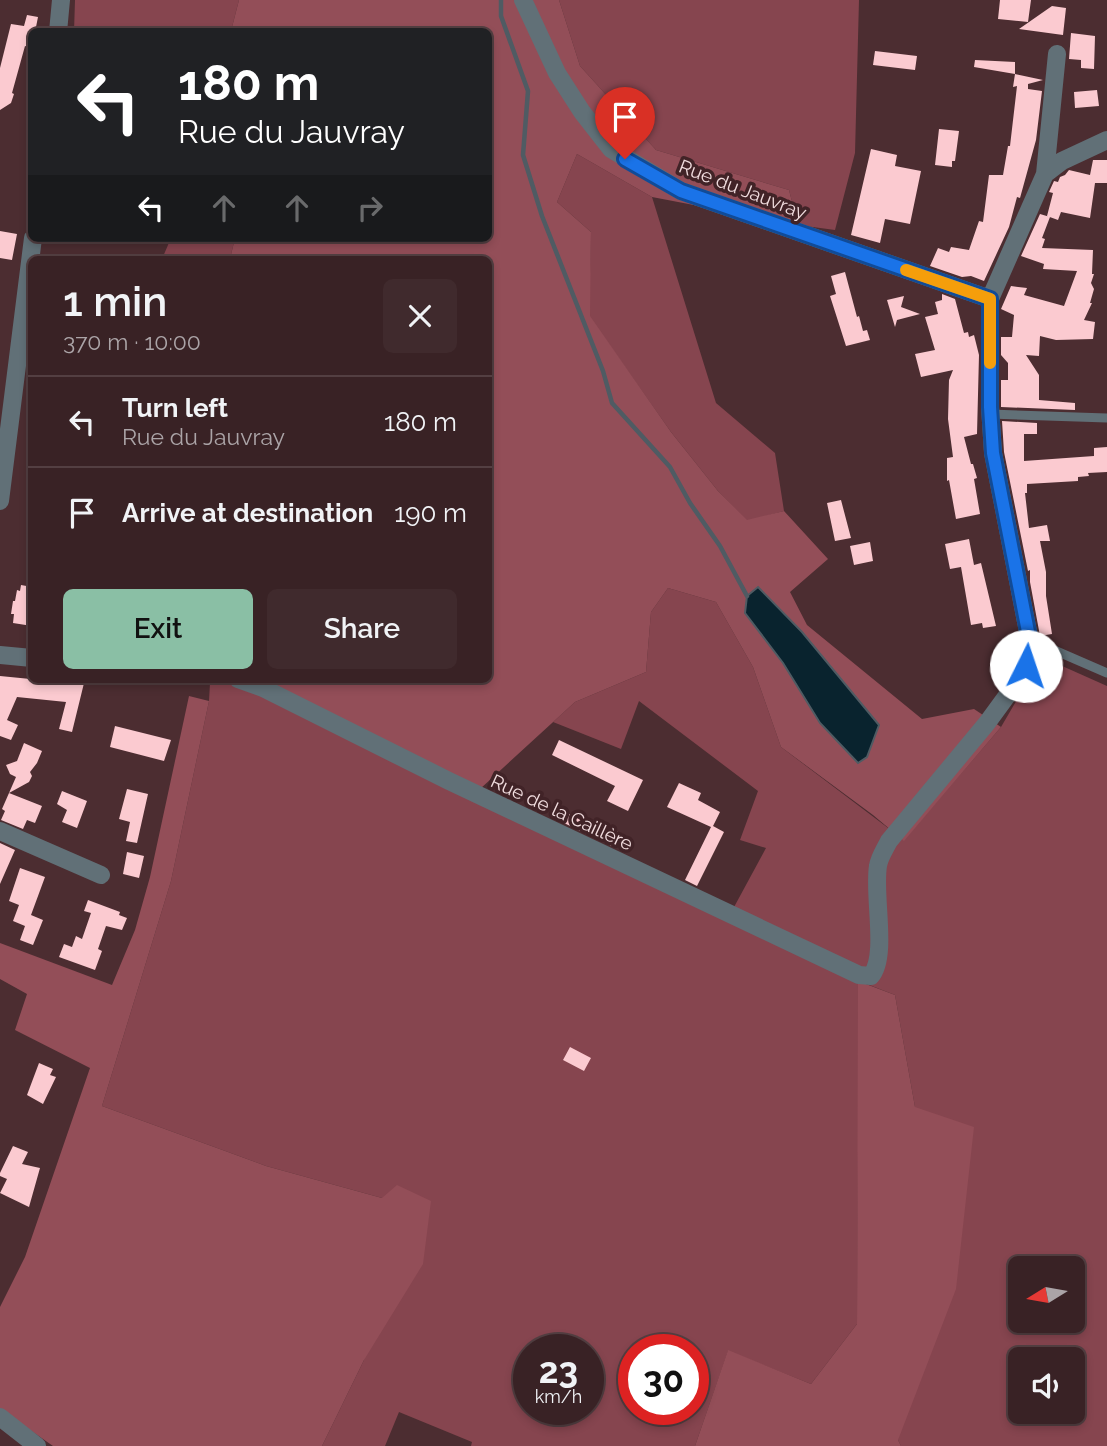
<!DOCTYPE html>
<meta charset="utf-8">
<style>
:root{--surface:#392225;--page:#402a2d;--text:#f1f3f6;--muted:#aba4a7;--line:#533f42;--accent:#8abfa5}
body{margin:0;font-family:Raleway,sans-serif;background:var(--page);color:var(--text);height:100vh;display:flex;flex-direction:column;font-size:26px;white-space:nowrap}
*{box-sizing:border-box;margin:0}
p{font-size:23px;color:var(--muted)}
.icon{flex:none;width:38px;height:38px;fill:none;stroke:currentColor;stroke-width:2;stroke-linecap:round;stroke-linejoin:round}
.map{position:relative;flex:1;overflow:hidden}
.sheet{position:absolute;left:28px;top:256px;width:464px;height:427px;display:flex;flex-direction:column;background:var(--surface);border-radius:10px;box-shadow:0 4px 10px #0003,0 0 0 2px var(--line)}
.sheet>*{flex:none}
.banner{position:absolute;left:28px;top:28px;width:464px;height:214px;border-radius:10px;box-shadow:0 4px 10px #0003,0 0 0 2px var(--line);background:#202124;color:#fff;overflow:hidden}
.needle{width:46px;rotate:259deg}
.controls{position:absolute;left:1008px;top:1256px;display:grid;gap:14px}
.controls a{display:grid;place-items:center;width:77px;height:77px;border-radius:10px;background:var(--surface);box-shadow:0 4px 10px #0003,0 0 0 2px var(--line);font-size:35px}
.speed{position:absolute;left:513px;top:1334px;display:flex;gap:14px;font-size:35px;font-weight:700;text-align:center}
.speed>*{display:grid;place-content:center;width:91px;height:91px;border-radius:50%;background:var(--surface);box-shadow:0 4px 10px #0003,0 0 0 2px var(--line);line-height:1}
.speed small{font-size:18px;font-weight:400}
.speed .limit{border:10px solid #d22;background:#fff;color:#111}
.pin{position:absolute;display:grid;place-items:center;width:60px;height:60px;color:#fff;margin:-72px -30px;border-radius:50% 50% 50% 0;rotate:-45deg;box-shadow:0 0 7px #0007}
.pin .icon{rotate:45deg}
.me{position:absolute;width:77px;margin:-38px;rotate:4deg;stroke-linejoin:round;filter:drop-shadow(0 0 5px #0008)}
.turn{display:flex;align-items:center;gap:24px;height:147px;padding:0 35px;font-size:32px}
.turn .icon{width:91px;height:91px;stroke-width:2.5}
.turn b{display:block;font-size:49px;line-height:60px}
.lanes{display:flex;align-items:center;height:66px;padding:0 35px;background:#0003;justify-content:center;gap:35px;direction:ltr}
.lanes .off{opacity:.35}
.round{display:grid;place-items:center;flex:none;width:74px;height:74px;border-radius:10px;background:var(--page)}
.overview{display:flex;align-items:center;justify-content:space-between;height:119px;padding:0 35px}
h1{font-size:42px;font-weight:600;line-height:52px}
.button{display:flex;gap:14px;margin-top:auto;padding:14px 35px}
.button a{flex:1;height:80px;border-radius:10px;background:var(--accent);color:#111;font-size:28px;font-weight:600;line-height:80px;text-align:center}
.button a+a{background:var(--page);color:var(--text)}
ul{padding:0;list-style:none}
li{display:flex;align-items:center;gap:21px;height:91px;padding:0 35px;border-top:2px solid var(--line)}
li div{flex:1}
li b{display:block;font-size:26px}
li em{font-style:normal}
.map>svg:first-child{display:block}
</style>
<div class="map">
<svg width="1107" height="1446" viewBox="0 0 1107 1446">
<rect width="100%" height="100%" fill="#4c2d31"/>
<path fill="#86454f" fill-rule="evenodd" d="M75,0H239L231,31L74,32Z
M559,0H859L855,153L835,230L798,225L789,190L656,150L580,66Z
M577,154L652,197L716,403L775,453L784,511L747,521L718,491L671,432L589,316L591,232L557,202Z
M171,238H235L230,259H162Z
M668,588L716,602L753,667L781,747L904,840L1001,727L1042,657L1107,686V1446H901L898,1440L915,1107L895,995L859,981L857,1324L811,1384L728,1351L695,1446H471L472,1442L399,1412L385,1446H322L364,1360L382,1198L266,1166L102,1106L171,881L209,701L210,683L253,686L727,920L766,848L740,840L758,791L639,701L621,749L553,722L575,702L646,672L651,612ZM1020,1269H1073V1321H1020ZM528,1349H588V1409H528ZM634,1349H693V1409H634ZM1020,1360H1073V1412H1020Z"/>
<path fill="#934e58" d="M239,0H559L580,66L656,150L789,190L798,225L652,197L577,154L557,202L591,232L590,316L671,432L718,491L747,520L784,511L828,559L790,592L807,625L922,719L974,709L1001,727L904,841L873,815L781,747L753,667L716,602L668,588L651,612L646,672L575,702L480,789L253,686L210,683L211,679H488V259H230L235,238H488V32L231,31Z
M189,696L209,701L171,881L102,1106L266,1166L382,1198L397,1185L431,1201L423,1264L364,1360L322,1446H53L0,1409V1307L25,1257L90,1068L15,1030L27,994L0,979V943L112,985L135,930L150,877Z
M858,981L895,995L915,1107L974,1127L956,1289L898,1440L901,1446H695L728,1350L811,1384L857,1324Z"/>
<path fill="#09232e" stroke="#4f5b63" stroke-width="2" d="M758,587L802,632L879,725L867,757L858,763L820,723L783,663L745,613L747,596Z"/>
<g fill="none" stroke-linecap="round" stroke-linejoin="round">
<path stroke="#4f5b63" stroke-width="4.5" d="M501,0V16L528,91L523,155L542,216L603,371L612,403L670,467L690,503L720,546L747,596"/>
</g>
<path fill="#fbcad0" d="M1000,0H1031L1028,22L998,19Z
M1052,6L1066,8L1063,35L1019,29Z
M27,15L38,17L35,32H32V48L25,46L12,93L14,94L11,103L0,110V68L11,24L24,26Z
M1071,33L1095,36L1094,69L1081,68V60L1069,59Z
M875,51L917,56L915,70L873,65Z
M975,60L1015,62V74L974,67Z
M1015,74L1043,80L1028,84V89L1042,91L1036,140L1020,198L1017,197L1009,227L984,281L971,276L962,277L930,266L938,248L949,252L951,247L969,250L979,221L983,222L989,175H1003L1008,146H1010L1017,86L1013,87Z
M1097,90L1099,106L1075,108L1074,92Z
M939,129L959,131L955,161H952V167L935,165Z
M871,149L897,155L895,166L921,171L910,224L885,219L880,243L851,235Z
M1093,160H1107V183H1095L1090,218L1061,212L1058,220L1047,216L1053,193L1049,192L1054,181L1058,182L1060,177L1065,175L1069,170L1090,175Z
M1040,214L1050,217L1042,238L1045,239L1042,248L1093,250L1092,274H1094L1091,283L1094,289L1090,303H1092L1084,320L1095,322L1093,339L1056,340L1040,336L1039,356L1026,355L1039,375V400L1075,403V410L1001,407V380H1008V363L1001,355V337H1012L1014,315L1001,309L1011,286L1027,288L1024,295L1064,306L1077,271L1043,269L1044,264L1021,256Z
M0,231L17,234L12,260L0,258Z
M845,272L857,317L859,316L863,331L867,330L870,340L846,346L830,296L836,294L831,276Z
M942,294L955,299L964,333L968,332L969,337L974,335L979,355L977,434L964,437L971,464H973L977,478L974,479L980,514L956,519L949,480L947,481V458L953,457L948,419L949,380L953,370L921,377L915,354L935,350L925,317L938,314L935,302L942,300Z
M904,296L901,307L920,314L897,320L895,327L887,300Z
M1002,421L1037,423V434H1024V461L1094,456V448L1107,447V472L1088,473L1089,476L1078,477V481L1027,484V493H1025L1029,528L1047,525L1050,541H1040L1046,572V596L1052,634L1040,636L1030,582V570L1028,571L1004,452Z
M841,500L851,538L835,541L827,503Z
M969,539L974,565L981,563L996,626L983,628L982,623L971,625L961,567L950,569L945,544Z
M870,542L873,561L854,565L850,546Z
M21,585L32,587V626L13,623L14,614H11L13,601H15L17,590L20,591Z
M0,676L71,683V679H85L72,732L59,729L66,702L17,697L7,720L18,725L11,740L0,736Z
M115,726L171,740L164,761L110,747Z
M559,740L643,780L628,811L607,801L615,786L552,755Z
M24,743L42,751L37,763L30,772L32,776L29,782L9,793L16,777L10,774L6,765L17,761Z
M679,783L701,793L698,800L720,812L713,826L724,832L697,886L685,880L711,827L667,807Z
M127,789L148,794L137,843L126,841L130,822L119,819Z
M62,791L87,801L77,828L62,822L67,810L57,804Z
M9,793L42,806L35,823L27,820L23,829L1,820L5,811L2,809Z
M569,814L590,825L593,820L618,832L612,846L564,823Z
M0,843L15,850L0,884Z
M127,852L144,856L139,878L123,874Z
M20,868L45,877L31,915L43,920L33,945L20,940L25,926L13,921L19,905L9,901Z
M88,900L120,912L119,915L127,918L122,930L106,926L98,949L102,951L95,970L59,957L64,944L72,947L76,936L82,939L91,913L84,911Z
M570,1047L591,1058L584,1071L563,1060Z
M39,1063L53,1069L50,1075L56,1077L43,1104L27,1095Z
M13,1146L28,1152L22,1164L40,1168L29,1207L0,1193L7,1179L0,1176V1173Z"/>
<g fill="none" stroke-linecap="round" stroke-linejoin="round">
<path stroke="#617077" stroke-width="9" d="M990,414L1107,418
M1031,647L1054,650L1107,673"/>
<path stroke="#617077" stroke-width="18" d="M523,0L557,73L582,112L611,149L681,191L990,299
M1045,174L1062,161L1107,140
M0,655L32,658
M238,679L263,688L449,781L859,975L871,976C888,956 873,895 878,866C879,858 885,849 889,841L987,723L1017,682L1031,647L993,453L990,407V299L1045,174L1057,54
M0,831L101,875
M0,1417L37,1446"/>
<path stroke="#617077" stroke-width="18" d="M58,32L61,0
M0,501L33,238"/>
</g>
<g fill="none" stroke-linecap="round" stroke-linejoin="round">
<g stroke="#114b97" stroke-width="18">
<path id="route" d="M625,159L681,191L990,299V407L993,453L1031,647L1026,666"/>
</g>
<use href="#route" stroke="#1a73e8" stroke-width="12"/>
<path stroke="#f59e0b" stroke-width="12" d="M906,270L990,299V363"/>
</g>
<g text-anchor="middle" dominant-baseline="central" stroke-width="7" stroke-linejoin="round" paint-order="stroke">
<g font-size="19" fill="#f1dddf" stroke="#412327">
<text transform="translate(743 189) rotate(21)">Rue du Jauvray</text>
<text transform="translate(562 812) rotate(25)">Rue de la Caillère</text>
</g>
</g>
</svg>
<div class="controls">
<a><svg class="needle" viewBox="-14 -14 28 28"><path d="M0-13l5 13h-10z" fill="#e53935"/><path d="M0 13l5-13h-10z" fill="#aba4a7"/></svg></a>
<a><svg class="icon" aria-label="sound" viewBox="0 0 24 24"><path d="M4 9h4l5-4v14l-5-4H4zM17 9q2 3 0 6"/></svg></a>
</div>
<div class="speed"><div>23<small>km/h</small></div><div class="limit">30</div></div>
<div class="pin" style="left:625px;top:159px;background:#d93025"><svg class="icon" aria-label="arrive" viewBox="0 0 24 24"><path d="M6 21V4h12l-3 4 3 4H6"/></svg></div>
<svg class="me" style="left:1026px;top:666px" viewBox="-20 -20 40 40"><circle r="19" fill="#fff"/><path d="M0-13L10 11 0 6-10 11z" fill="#1a73e8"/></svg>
<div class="banner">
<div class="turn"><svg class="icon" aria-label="left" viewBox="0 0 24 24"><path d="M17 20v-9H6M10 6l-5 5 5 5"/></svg><div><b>180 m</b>Rue du Jauvray</div></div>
<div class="lanes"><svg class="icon" aria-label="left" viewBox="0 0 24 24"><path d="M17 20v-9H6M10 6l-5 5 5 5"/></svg><svg class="icon off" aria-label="ahead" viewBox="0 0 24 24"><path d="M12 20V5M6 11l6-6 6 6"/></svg><svg class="icon off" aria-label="ahead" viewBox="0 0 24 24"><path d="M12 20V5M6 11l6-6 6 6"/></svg><svg class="icon off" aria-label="right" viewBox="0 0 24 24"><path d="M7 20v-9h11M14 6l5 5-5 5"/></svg></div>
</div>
<section class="sheet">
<div class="overview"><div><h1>1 min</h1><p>370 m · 10:00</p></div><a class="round"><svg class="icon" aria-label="close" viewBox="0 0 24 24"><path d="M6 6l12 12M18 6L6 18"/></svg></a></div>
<ul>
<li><svg class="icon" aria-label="left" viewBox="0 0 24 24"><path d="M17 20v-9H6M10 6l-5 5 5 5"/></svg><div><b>Turn left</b><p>Rue du Jauvray</p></div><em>180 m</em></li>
<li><svg class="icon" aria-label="arrive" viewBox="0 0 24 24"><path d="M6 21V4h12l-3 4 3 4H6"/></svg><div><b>Arrive at destination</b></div><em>190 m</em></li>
</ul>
<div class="button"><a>Exit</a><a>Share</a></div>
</section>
</div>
